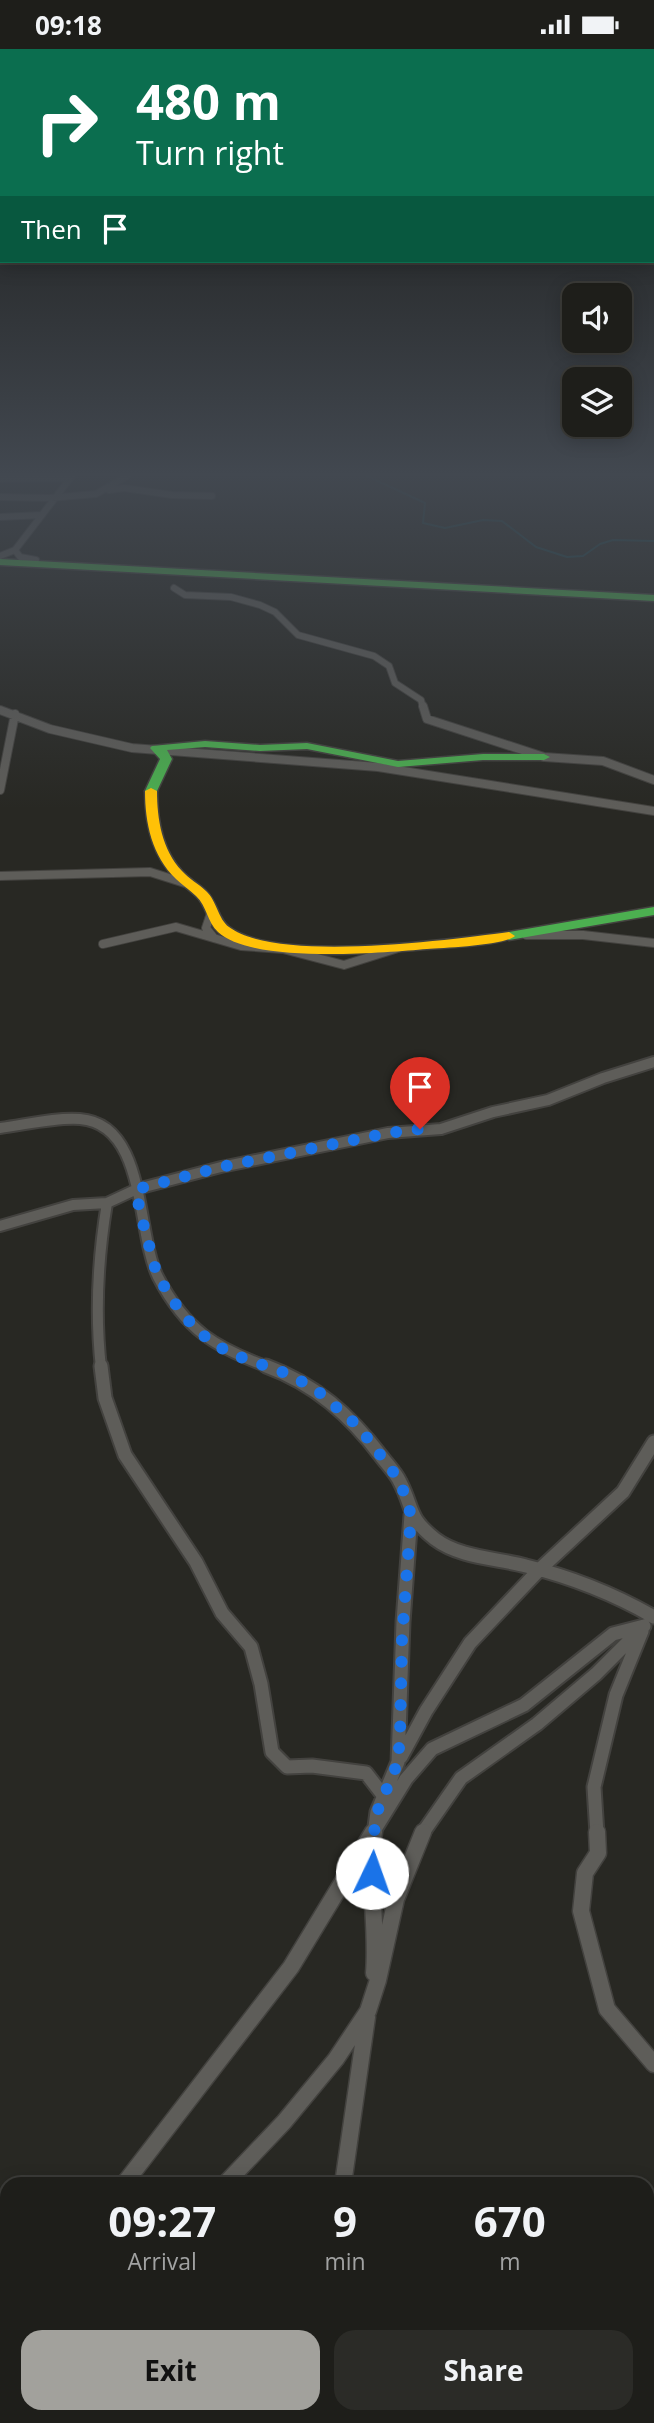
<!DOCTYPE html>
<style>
:root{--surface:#1e1e1a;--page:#2b2b27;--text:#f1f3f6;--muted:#a1a2a2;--line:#3c3c39;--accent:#a2a19c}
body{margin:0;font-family:"Open Sans",sans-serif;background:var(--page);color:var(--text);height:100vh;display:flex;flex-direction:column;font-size:26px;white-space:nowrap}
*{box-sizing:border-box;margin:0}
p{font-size:23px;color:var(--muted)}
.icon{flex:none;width:38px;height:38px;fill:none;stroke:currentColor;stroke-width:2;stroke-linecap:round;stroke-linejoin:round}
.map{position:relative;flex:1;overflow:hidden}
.sheet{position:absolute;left:0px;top:2128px;width:654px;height:247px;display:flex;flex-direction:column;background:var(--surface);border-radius:21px 21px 0 0;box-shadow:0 4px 18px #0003,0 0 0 2px var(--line)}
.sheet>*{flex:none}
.banner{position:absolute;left:0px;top:0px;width:654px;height:214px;box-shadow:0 4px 18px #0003,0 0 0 2px var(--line);background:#0b6e4f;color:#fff;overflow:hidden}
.tools{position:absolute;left:562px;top:234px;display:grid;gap:14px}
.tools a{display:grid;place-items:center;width:70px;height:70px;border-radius:14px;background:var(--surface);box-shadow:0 4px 18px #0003,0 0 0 2px var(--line);font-size:35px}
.pin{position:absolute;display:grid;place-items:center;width:60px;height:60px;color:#fff;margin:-72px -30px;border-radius:50% 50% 50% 0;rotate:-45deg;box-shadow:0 0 7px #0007}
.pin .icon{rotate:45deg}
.me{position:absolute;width:77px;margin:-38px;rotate:3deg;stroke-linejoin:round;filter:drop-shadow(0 0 5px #0008)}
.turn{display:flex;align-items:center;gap:24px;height:147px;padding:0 21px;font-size:32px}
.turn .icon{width:91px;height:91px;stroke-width:2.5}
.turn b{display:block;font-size:49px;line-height:60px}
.then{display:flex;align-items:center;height:66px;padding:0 21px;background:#0003;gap:14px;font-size:26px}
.eta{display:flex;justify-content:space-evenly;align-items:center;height:119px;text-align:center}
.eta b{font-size:42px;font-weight:700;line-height:49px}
.button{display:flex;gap:14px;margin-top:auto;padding:14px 21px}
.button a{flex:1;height:80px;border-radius:21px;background:var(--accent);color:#111;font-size:28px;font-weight:700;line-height:80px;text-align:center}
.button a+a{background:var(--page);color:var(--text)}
.status{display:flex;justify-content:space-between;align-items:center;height:49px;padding:0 35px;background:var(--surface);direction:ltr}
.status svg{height:19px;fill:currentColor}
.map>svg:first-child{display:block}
</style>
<div class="status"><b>09:18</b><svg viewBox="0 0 49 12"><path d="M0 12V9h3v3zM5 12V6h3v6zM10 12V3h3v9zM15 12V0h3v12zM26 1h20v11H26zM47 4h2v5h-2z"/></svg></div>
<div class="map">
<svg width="654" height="2374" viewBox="0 0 654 2374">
<rect width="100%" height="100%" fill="#282823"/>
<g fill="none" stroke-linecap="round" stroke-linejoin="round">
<path stroke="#1d464d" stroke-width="2" d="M367,427L425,454L423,474L445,479L483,471L502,472L536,498L567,508L583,507L600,495L613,491L654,492"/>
<path stroke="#1d464d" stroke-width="5" d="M648,2357L654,2347
M642,2374L644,2368"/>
<g stroke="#43423f" stroke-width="8">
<path id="street-far4" d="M0,430L71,429
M109,441L124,439L172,446L212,447
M0,448L49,449L96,445L127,427
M0,468L42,466
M15,501L20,508L36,511
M0,507L15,501L72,427
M174,539L185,546L231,548L260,556L275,563L298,586L374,607L389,617L395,634L421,651L423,659"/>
</g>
<g stroke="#43423f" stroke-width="10">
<path id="street-far3" d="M423,657L427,670L544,708L603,712L654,731
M0,661L50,680L132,699L378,718L654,762
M0,741L15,665
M0,827L150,823L188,835
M212,861L206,879L214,889
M526,886H583L654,894
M103,895L176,878L241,897L283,900L344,916L398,899"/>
</g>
<g stroke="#43423f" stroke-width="14">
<path id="street-far2" d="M0,1079C24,1076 56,1068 80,1070C147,1075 136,1184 158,1228C186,1282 216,1299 271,1319
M0,1177L73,1156L107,1154L137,1140L221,1118L388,1084L441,1080L493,1063L548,1051L603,1029L654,1013
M101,1319C95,1265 98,1208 107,1154"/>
</g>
<g stroke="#43423f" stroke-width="17">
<path id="street-far1" d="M101,1317L105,1349L125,1406L196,1513L222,1564L251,1598L261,1635L272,1703L287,1718L312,1717L366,1724L383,1746
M266,1317C315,1335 350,1366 381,1407C387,1415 396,1424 400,1433C414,1460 407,1468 435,1490C460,1509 497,1509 526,1517C571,1528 614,1545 654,1568
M401,1708L426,1662L470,1594L539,1521L623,1443L654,1393
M372,1785L406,1730L432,1700L524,1656L613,1585L644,1577
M374,1785L377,1763L398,1713L403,1573L411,1466
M422,1785L461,1729L537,1675L596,1625L644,1577
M597,1785L594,1738L616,1646L642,1582"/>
</g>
<g stroke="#43423f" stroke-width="19">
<path id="street" d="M597,1783L598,1804L585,1824L581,1862L607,1960L654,2015
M374,1924C378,1877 367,1830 374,1783
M124,2135L291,1918L373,1783
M225,2135L284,2073L336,2010L368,1962L378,1931L396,1850L423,1783
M343,2135L367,1968
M0,2291L7,2282
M321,2368V2374
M31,2374L34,2368
M53,2374L56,2368"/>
</g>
<g stroke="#43423f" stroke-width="3">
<path id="fast" d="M0,510L654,546V552L0,516Z
M205,692L260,696L307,694L398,712L483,705H544L550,708L544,711H483L398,718L307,700L260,702L205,698L167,701L172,710L157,742L147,744L145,742L160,710L150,699L152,697Z
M654,858V866L509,891L503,887L509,883Z"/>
</g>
<g stroke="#43423f" stroke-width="3">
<path id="slow" d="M151,739L157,742C157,770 162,801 182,822C189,830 199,835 206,842C217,852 218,870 229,878C276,914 449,891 509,883L515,887C505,896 444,899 427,900C380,904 253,915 218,883C207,873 207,857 196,847C190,841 182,836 176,830C152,807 145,774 145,742Z"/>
</g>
<use href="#street-far4" stroke="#5e5d59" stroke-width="6"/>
<use href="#street-far3" stroke="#5e5d59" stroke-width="8"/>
<use href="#street-far2" stroke="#5e5d59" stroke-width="10"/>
<use href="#street-far1" stroke="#5e5d59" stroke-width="13"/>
<use href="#street" stroke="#5e5d59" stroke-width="16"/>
<use href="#fast" fill="#4caf50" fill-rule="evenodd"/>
<use href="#slow" fill="#ffc107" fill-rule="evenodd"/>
</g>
<linearGradient id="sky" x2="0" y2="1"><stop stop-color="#161613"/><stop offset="0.56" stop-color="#424850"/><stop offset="1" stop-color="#424850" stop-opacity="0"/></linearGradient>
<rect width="654" height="760" fill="url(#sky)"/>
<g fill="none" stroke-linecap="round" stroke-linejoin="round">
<path stroke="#1a73e8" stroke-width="12" stroke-dasharray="0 21.6" d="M372,1824L371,1805L377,1763L398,1713L400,1686L402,1590L411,1466L400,1432L359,1378L319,1343L291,1326L229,1304L200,1284L180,1262L157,1226L139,1159L137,1140L221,1118L388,1084L420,1080"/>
</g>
</svg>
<div class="tools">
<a><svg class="icon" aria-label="sound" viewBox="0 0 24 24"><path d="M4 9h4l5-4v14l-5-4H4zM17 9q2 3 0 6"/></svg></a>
<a><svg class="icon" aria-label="layers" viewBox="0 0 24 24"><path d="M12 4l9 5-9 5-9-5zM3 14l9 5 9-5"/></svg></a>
</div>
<div class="pin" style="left:420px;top:1080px;background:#d93025"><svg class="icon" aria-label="arrive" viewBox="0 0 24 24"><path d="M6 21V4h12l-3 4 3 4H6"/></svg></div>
<svg class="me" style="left:372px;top:1824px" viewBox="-20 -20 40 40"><circle r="19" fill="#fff"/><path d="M0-13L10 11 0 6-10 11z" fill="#1a73e8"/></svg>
<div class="banner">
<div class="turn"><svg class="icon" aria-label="right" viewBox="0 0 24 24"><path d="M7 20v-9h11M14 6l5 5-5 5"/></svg><div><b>480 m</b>Turn right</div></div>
<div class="then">Then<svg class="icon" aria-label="arrive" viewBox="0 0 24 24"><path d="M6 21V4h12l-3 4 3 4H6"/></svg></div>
</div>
<section class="sheet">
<div class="eta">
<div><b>09:27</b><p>Arrival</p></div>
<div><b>9</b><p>min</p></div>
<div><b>670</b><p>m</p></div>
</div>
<div class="button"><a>Exit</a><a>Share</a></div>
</section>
</div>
